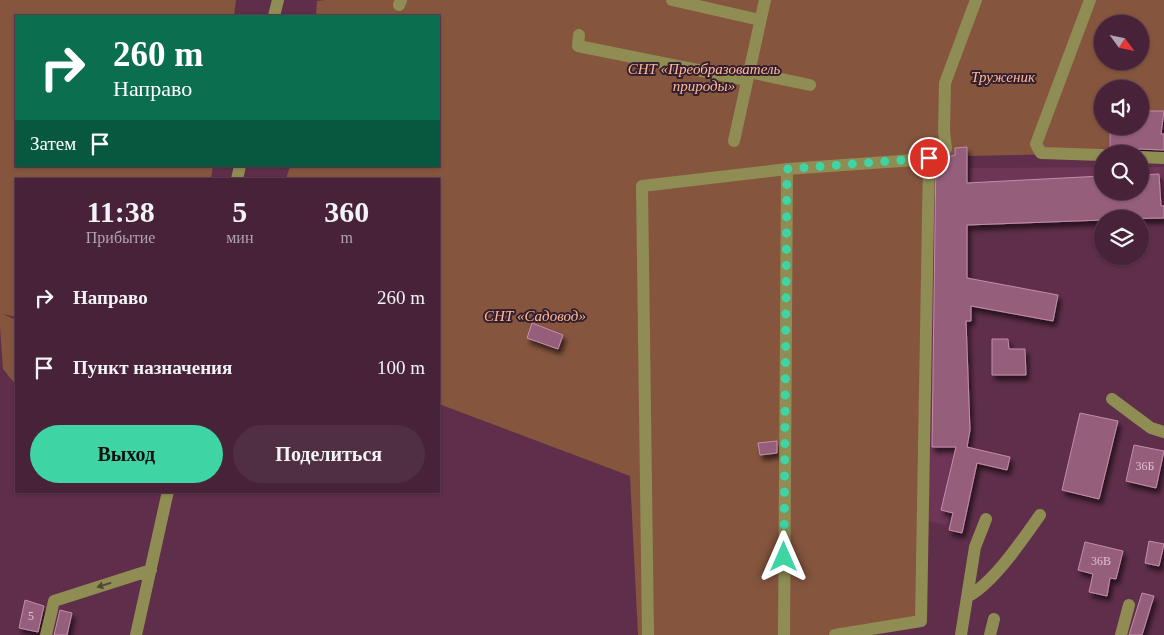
<!DOCTYPE html>
<html lang="ru">
<meta charset="utf-8">
<style>
:root{--surface:#472238;--page:#512f43;--text:#f1f3f6;--muted:#b0a4ae;--line:#5f3f53;--accent:#3ed4a3}
body{margin:0;font-family:Georgia,serif;background:var(--page);color:var(--text);height:100vh;display:flex;flex-direction:column;font-size:19px;white-space:nowrap}
*{box-sizing:border-box;margin:0}
p{font-size:16px;color:var(--muted)}
.icon{flex:none;width:28px;height:28px;fill:none;stroke:currentColor;stroke-width:2;stroke-linecap:round;stroke-linejoin:round}
.map{position:relative;flex:1;overflow:hidden}
.drawer{position:absolute;left:15px;top:178px;width:425px;height:315px;display:flex;flex-direction:column;background:var(--surface);border-radius:0px;box-shadow:0 1px 4px #0004,0 0 0 1px var(--line)}
.drawer>*{flex:none}
.banner{position:absolute;left:15px;top:15px;width:425px;height:152px;border-radius:0px;box-shadow:0 1px 4px #0004,0 0 0 1px var(--line);background:#0b6e4f;color:#fff;overflow:hidden}
.needle{width:32px;rotate:123deg}
.fabs{position:absolute;left:1094px;top:15px;display:grid;gap:10px}
.fabs a{display:grid;place-items:center;width:55px;height:55px;border-radius:50%;background:var(--surface);box-shadow:0 1px 4px #0004,0 0 0 1px var(--line);font-size:25px}
.pin{position:absolute;display:grid;place-items:center;width:42px;height:42px;color:#fff;margin:-21px;border:2px solid #fff;border-radius:50%;box-shadow:0 1px 5px #0007}
.me{position:absolute;width:55px;margin:-28px;rotate:0deg;stroke-linejoin:round;filter:drop-shadow(0 0 4px #0008)}
.turn{display:flex;align-items:center;gap:18px;height:105px;padding:0 15px;font-size:22px}
.turn .icon{width:65px;height:65px;stroke-width:2.5}
.turn b{display:block;font-size:35px;line-height:42px}
.then{display:flex;align-items:center;height:48px;padding:0 15px;background:#0003;gap:10px;font-size:19px}
.eta{display:flex;justify-content:space-evenly;align-items:center;height:85px;text-align:center}
.eta b{font-size:30px;font-weight:600;line-height:35px}
.primary-button{display:flex;gap:10px;margin-top:auto;padding:10px 15px}
.primary-button a{flex:1;height:58px;border-radius:30px;background:var(--accent);color:#111;font-size:20px;font-weight:600;line-height:58px;text-align:center}
.primary-button a+a{background:var(--page);color:var(--text)}
ul{padding:0;list-style:none}
li{display:flex;align-items:center;gap:15px;height:70px;padding:0 15px}
li div{flex:1}
li b{display:block;font-size:19px}
li em{font-style:normal}
.map>svg:first-child{display:block}
</style>
<div class="map">
<svg width="1164" height="635" viewBox="0 0 1164 635">
<defs>
<filter id="shadow"><feDropShadow dx="3" dy="5" stdDeviation="2.5" flood-color="#0009"/></filter>
</defs>
<rect width="100%" height="100%" fill="#5f2e4a"/>
<path fill="#6e3556" d="M967,147L970,430L951,513L946,525L927,521L930,463L935,155L955,148Z
M1102,167V191H1140V167H1164V220L1140,221V219H1102V222L970,226L969,168Z"/>
<path fill="#85553e" fill-rule="evenodd" d="M0,0H236L234,16H16V166H213L211,179H16V317L3,314L16,320V385L3,369L0,327Z
M325,0H1164V111H1140V89H1102V126H1110L1109,153L968,156L967,147L955,148L954,155L932,153L935,187L921,621L849,635H638L630,476L439,404V179H286L290,166H439V16H316L317,1ZM1102,24H1140V61H1102Z"/>
<path fill="#955e7c" stroke="#c68caa" filter="url(#shadow)" d="M1140,111H1164L1161,134H1164V150L1140,149L1133,153H1110V126H1140Z
M967,147V183L1102,176V191H1140V175L1159,174L1161,206H1164V218L1102,219V220L967,225V278L1058,295L1053,321L971,306V321H966L970,430L967,447L1010,457L1007,470L977,463L962,533L949,530L953,513L941,510L956,447H932L936,155L946,157L955,155V148Z
M532,323L563,335L558,349L527,338Z
M992,339H1008L1009,349H1025L1026,375H992Z
M1080,413L1118,421L1099,499L1062,490Z
M777,441V453L760,455L758,443Z
M1134,445L1164,451L1156,488L1126,481Z
M1149,541L1164,544L1159,566L1145,563Z
M1085,542L1123,551L1116,579L1110,578L1107,596L1089,592L1093,574L1078,570Z
M1142,593L1154,596L1142,635H1129Z
M25,600L44,606L38,632L19,628Z
M60,610L72,613L67,635H54Z"/>
<g fill="none" stroke-linecap="round" stroke-linejoin="round">
<path stroke="#8f8d53" stroke-width="12" d="M672,0L760,20
M1090,0L1036,144L1041,153L1102,155
M399,5L401,0
M274,16L278,0
M579,35L578,46L747,80
M749,72L810,85
M734,141L765,0
M946,149L944,131L945,83L976,0
M1140,157L1164,158
M237,179L240,166
M1112,399L1151,428L1164,432
M967,597C993,584 1023,539 1040,515
M46,635L54,601L151,570
M136,635L168,491
M648,635L642,186L787,169L929,159L921,621L835,635
M784,635L787,169
M961,635L975,547L986,519
M990,635L994,619
M1121,635L1129,605"/>
</g>
<defs><path id="oneway-solid" d="M-6-.8H1V-3.2L6.5 0L1 3.2V.8H-6Z" transform="scale(1.25)"/></defs>
<use fill="#55463a" href="#oneway-solid" transform="translate(104 585) rotate(163)"/>
<g fill="none" stroke-linecap="round" stroke-linejoin="round">
<path stroke="#3ed4a3" stroke-width="9" stroke-dasharray="0 16.2" d="M784,557L787,169L929,158"/>
</g>
<g text-anchor="middle" dominant-baseline="central" stroke-width="4" stroke-linejoin="round" paint-order="stroke">
<g font-size="12" fill="#e3bdd1">
<text x="1145" y="466">36Б</text>
<text x="1101" y="561">36В</text>
<text x="31" y="616">5</text>
</g>
<g font-size="15" font-style="italic" fill="#fcba9b" stroke="#361f2c">
<text x="704" y="69">СНТ «Преобразователь<tspan x="704" dy="17">природы»</tspan></text>
<text x="1003" y="77">Труженик</text>
<text x="535" y="316">СНТ «Садовод»</text>
</g>
</g>
</svg>
<div class="fabs">
<a><svg class="needle" viewBox="-14 -14 28 28"><path d="M0-13l5 13h-10z" fill="#e53935"/><path d="M0 13l5-13h-10z" fill="#b0a4ae"/></svg></a>
<a><svg class="icon" aria-label="sound" viewBox="0 0 24 24"><path d="M4 9h4l5-4v14l-5-4H4zM17 9q2 3 0 6"/></svg></a>
<a><svg class="icon" aria-label="search" viewBox="0 0 24 24"><circle cx="10" cy="10" r="6"/><path d="M15 15l6 6"/></svg></a>
<a><svg class="icon" aria-label="layers" viewBox="0 0 24 24"><path d="M12 4l9 5-9 5-9-5zM3 14l9 5 9-5"/></svg></a>
</div>
<div class="pin" style="left:929px;top:158px;background:#d93025"><svg class="icon" aria-label="arrive" viewBox="0 0 24 24"><path d="M6 21V4h12l-3 4 3 4H6"/></svg></div>
<svg class="me" style="left:784px;top:557px" viewBox="-20 -20 40 40"><path d="M0-17L14 15 0 8-14 15z" fill="#3ed4a3" stroke="#fff" stroke-width="4"/></svg>
<div class="banner">
<div class="turn"><svg class="icon" aria-label="right" viewBox="0 0 24 24"><path d="M7 20v-9h11M14 6l5 5-5 5"/></svg><div><b>260 m</b>Направо</div></div>
<div class="then">Затем<svg class="icon" aria-label="arrive" viewBox="0 0 24 24"><path d="M6 21V4h12l-3 4 3 4H6"/></svg></div>
</div>
<section class="drawer">
<div class="eta">
<div><b>11:38</b><p>Прибытие</p></div>
<div><b>5</b><p>мин</p></div>
<div><b>360</b><p>m</p></div>
</div>
<ul>
<li><svg class="icon" aria-label="right" viewBox="0 0 24 24"><path d="M7 20v-9h11M14 6l5 5-5 5"/></svg><div><b>Направо</b></div><em>260 m</em></li>
<li><svg class="icon" aria-label="arrive" viewBox="0 0 24 24"><path d="M6 21V4h12l-3 4 3 4H6"/></svg><div><b>Пункт назначения</b></div><em>100 m</em></li>
</ul>
<div class="primary-button"><a>Выход</a><a>Поделиться</a></div>
</section>
</div>
